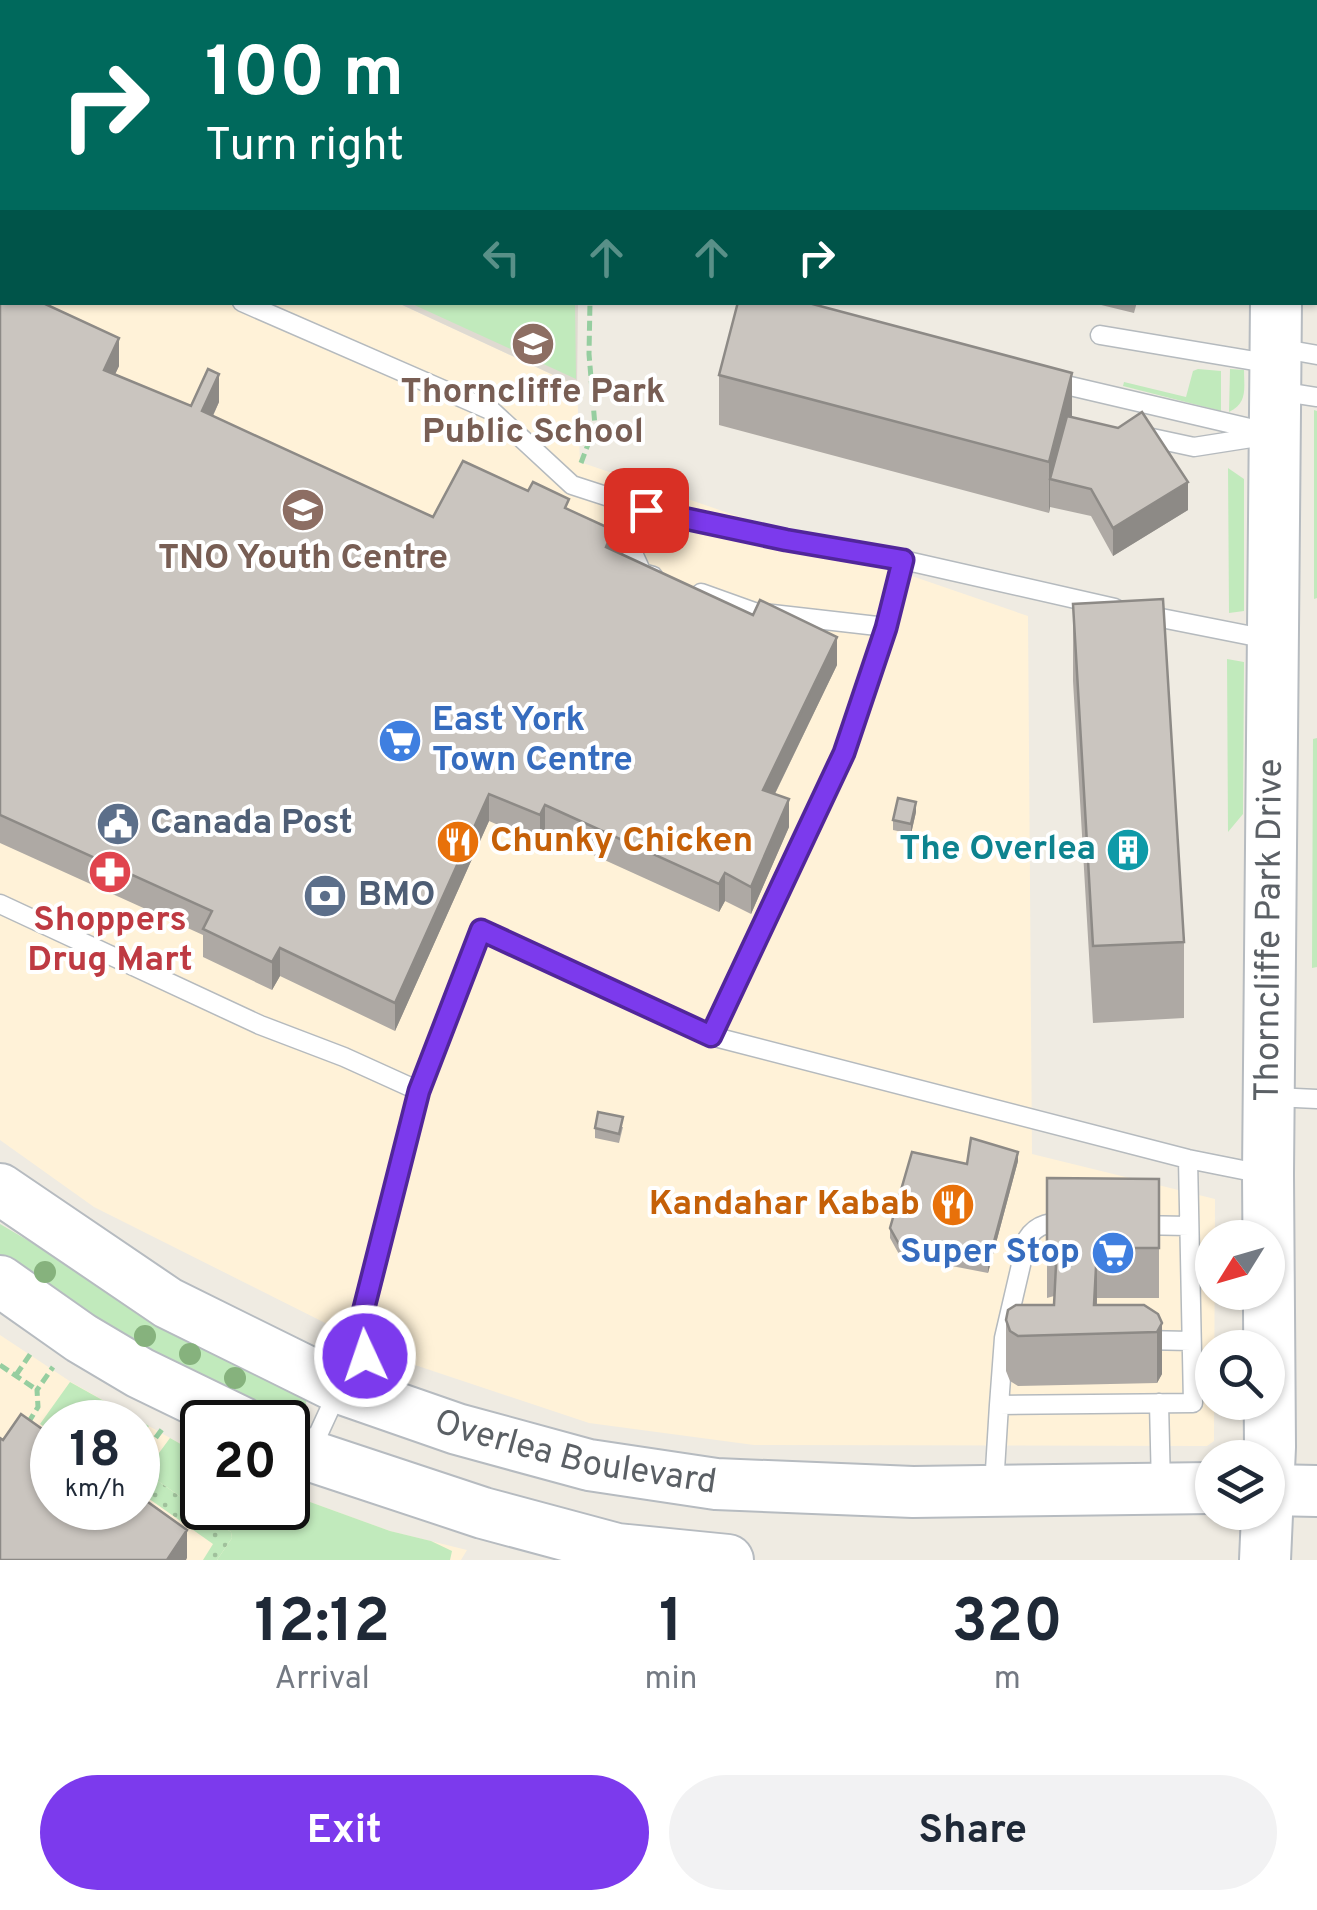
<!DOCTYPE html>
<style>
:root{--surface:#fff;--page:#f2f2f3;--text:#1f2937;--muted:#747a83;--accent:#7c3aed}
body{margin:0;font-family:Overpass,sans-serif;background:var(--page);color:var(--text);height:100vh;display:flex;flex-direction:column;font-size:38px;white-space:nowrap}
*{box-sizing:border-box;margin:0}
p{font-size:32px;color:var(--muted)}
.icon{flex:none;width:55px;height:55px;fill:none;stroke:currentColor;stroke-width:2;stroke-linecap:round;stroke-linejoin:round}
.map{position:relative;height:1560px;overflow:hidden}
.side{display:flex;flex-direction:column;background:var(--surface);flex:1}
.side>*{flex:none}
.top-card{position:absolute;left:0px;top:0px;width:1318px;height:305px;box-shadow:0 2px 8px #0004;background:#00695c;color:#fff;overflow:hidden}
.needle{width:65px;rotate:233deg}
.buttons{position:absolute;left:1195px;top:1220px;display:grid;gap:20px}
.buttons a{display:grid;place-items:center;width:90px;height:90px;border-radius:50%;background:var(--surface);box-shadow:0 2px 8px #0004;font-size:50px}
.speed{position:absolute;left:30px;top:1400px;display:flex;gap:20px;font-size:50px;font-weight:700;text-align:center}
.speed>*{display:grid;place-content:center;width:130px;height:130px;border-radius:50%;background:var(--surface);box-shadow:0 2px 8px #0004;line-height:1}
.speed small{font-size:25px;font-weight:400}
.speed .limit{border:5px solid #111;border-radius:15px;background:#fff;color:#111}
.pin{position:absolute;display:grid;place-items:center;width:85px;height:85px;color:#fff;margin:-42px;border-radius:20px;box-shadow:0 5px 15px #0006}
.me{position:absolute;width:110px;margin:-55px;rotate:357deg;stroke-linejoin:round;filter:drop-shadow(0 0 8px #0008)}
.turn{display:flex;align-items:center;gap:35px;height:210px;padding:0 40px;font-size:45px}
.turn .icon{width:130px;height:130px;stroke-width:2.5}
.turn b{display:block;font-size:70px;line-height:85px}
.lanes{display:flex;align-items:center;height:95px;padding:0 40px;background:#0003;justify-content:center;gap:50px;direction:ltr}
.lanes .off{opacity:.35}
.eta{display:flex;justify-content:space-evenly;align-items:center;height:170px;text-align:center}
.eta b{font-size:60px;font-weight:700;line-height:70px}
.primary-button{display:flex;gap:20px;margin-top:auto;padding:20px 40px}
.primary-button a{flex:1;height:115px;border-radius:60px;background:var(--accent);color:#fff;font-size:40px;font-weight:700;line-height:115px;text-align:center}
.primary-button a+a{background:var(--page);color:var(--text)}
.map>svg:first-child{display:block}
</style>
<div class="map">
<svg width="1317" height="1560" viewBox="0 0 1317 1560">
<defs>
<pattern id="park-dots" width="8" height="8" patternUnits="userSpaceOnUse" patternTransform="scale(2.5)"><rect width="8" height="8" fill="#c1eabc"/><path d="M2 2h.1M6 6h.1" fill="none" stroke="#a0c19c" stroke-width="1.8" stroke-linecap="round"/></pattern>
</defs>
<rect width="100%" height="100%" fill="#efebe2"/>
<path fill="#fff2d8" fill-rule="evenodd" d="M0,118L2,302L398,303L577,386L580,462L1028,616L1032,1154L1215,1199L1214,1441L1207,1446L754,1445L589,1423L397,1359L94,1207L0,1140Z
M0,1335L71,1382L202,1456V1508H288V1494L390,1531L467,1550L461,1560H0ZM52,1422H138V1508H52Z"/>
<path fill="#dfdad1" d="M0,0H581L2,2V119Z
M398,303H578L577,386Z"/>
<path fill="#c1eabc" d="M410,303H575L576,379Z
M1198,369L1221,371V411L1123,386L1124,382L1186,397L1193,371Z
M1230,369L1244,370C1244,388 1248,403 1229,412Z
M1314,410L1317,411V598L1314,599Z
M1228,468L1244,479V611L1229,613Z
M1227,659L1244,662L1243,814L1228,832Z
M1317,738V967L1312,968L1313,739Z
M0,1224L160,1318L306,1399C307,1412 303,1418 292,1425L266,1421L158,1367L0,1264Z
M70,1382L149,1426L138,1442V1422H52V1432L40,1424Z
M170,1438L202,1456V1508H288V1494L390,1531L431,1541L452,1551L450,1560H217L232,1538L231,1532L145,1472Z"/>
<path fill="url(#park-dots)" d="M145,1472L231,1532L232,1538L217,1560H203L213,1544L138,1491V1481Z"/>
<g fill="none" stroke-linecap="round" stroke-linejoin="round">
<g stroke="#b5babe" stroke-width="21">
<path id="lane" d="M848,2L849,0
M0,194L2,196
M0,235L2,233
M242,302L492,411L572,485L646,509L786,540L903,560L1115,608
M1100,335L1272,364
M1278,348L1317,355
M1053,382L1271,433
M1278,391L1317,397
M1138,435L1194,447L1264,436
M616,500L618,520L642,573L653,576
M701,593L754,612L886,627
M1146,615L1272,640
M0,904L260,1025L344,1057L419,1091
M711,1036L844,753L891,610L903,560
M1274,1097L1317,1099
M1135,1225L1189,1226
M1191,1270L1212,1259
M1004,1338L1027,1239C1037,1223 1051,1222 1069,1223
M1142,1340L1191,1341
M350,1365L339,1343L345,1323L361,1315
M1159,1403L1161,1487
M999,1405L1004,1338L1014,1339
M310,1452L350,1365L365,1355L372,1332L361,1315L419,1091L481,930L711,1036L1188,1159L1263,1174
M994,1486L999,1405L1193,1403L1188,1159"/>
</g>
<g stroke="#b5babe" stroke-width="39">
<path id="street" d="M1315,15H1317"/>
</g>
<g stroke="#b6bbc0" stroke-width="54">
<g id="secondary">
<path d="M1278,0V2"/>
<path id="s1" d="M0,1189L168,1303L342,1389L457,1429L589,1465L716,1484L913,1492L1212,1488"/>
<path d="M0,1281L81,1338L140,1373L241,1422"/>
<path d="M288,1445L308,1455L483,1513L617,1549L728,1560"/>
<path d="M1268,1490L1317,1491"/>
<path id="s2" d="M1265,1560L1270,1447L1268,1175L1276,302"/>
</g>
</g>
<path stroke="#96cea0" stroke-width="5" stroke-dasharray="10 5" stroke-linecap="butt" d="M593,2V0
M581,463L595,426L589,354L590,302
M0,1365L37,1390
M16,1375L31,1353
M28,1423L38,1407L37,1390L53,1367
M138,1462L163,1428"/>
<use href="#lane" stroke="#fff" stroke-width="18"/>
<use href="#street" stroke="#fff" stroke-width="35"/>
<use href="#secondary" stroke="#fff" stroke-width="50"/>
</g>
<g fill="#86b27d">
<circle cx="45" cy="1272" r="11"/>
<circle cx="145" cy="1336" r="11"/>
<circle cx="190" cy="1354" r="11"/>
<circle cx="235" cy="1378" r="11"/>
</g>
<path fill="#aea9a4" d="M0,0L2,2V116L0,115Z
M860,0H1016V2H860Z
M0,283L119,366L115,374L191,406L219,402L213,416L433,517L569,510L613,551L837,665L775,794L789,827L751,914L725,901L719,912L545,833L540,843L489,821L395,1031L280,976L272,990L203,957V935L0,843Z
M1089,302H1137L1134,313Z
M719,375L1072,417L1188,510L1113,556L1091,516L1050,507L1049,513L719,425Z
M1073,604L1184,942V1018L1093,1023L1073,681Z
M916,812L911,834L893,830V820Z
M623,1127L619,1143L595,1138V1128Z
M1018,1161L988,1273L900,1256L890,1238V1228L967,1164Z
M1047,1178L1159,1179V1298H1097V1305L1158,1314L1162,1374L1157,1383L1018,1386L1010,1381L1006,1371V1320L1054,1305V1296L1047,1298Z"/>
<path fill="#8d8a86" d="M738,0H753L752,2H738Z
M119,338V366L104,398V370Z
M1072,373V424L1050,479V507L1049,513V462Z
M219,374V402L202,439V411Z
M1188,482V510L1113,556V528Z
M613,530V558L606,547Z
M837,637V665L763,818V790Z
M489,794V821L395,1031V1003Z
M789,799V827L751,914V887Z
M916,802V812L911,834V824Z
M545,805V833L540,843V815Z
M725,873V901L719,912V884Z
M280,948V976L272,990V962Z
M1018,1152V1161L988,1273V1264Z
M1097,1248V1298L1095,1334L1094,1305Z
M1162,1323V1374L1157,1383V1332Z
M187,1530V1558L186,1560H167Z"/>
<path fill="#cac5bf" stroke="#8d8a86" stroke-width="2.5" d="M0,0H408V2H2V80L0,78Z
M646,0H738V2H645Z
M878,0H1007L1006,2L984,1V2H877Z
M0,283L2,285V302H41L119,338L104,370L191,406L208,369L219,374L202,411L433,517L463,461L528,491L533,482L569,499L565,508L613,530L606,547L753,615L760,600L837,637L763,790L789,799L751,887L725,873L719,884L545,805L540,815L489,794L395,1003L280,948L272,962L203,929L212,911L0,815Z
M738,302H805L1072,373L1049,462L719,375Z
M1142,412L1188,482L1113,528L1091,489L1050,479L1067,416L1118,428Z
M1163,599L1184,942L1093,946L1073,604Z
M898,798L916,802L911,824L893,820Z
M598,1112L623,1117L619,1134L595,1128Z
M971,1138L1018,1152L988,1264L900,1246L890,1228L912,1152L967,1164Z
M1047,1178L1159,1179V1248H1097L1094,1305H1144L1158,1314L1162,1323L1157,1332L1018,1336L1010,1331L1006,1320L1008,1310L1016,1305H1054L1057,1245L1047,1247Z
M21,1414L52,1436V1508H138V1495L187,1530L167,1560H0V1438L3,1440Z"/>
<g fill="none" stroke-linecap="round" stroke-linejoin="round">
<g stroke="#51269a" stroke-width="25">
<path id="route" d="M365,1356L372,1332L362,1316L419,1091L481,930L711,1036L844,753L886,628L903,560L786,540L646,510"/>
</g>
<use href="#route" stroke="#7c3aed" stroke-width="18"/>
</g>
<defs>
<g id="school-disc" transform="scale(2.25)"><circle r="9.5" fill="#8d6e63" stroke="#fff"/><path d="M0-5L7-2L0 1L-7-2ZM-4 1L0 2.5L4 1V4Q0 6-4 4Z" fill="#fff"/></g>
<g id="supermarket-disc" transform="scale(2.25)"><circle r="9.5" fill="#3f7fe0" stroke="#fff"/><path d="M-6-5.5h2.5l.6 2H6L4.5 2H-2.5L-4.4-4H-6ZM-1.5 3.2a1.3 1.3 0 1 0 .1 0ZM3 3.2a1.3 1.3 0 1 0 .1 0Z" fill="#fff"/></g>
<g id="civic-disc" transform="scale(2.25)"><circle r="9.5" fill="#5c6f8a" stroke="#fff"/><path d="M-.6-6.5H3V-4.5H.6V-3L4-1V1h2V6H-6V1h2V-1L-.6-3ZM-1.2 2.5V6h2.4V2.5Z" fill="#fff"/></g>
<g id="restaurant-disc" transform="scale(2.25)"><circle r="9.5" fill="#e8710a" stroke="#fff"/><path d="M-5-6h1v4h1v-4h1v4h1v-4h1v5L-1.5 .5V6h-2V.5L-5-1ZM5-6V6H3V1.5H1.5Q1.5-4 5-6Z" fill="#fff"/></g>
<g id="building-disc" transform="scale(2.25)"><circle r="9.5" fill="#0f9aa8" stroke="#fff"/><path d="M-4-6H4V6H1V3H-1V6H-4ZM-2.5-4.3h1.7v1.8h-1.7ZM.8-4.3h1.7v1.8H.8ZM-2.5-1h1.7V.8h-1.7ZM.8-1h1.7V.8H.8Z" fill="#fff"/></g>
<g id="pharmacy-disc" transform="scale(2.25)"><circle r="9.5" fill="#e0444e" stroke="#fff"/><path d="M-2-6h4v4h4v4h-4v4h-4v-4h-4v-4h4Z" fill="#fff"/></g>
<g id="bank-disc" transform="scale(2.25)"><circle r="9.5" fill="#5c6f8a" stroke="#fff"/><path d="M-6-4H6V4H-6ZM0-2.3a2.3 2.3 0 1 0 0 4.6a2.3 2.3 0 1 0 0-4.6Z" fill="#fff"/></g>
</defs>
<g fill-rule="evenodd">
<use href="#school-disc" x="533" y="344"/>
<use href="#school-disc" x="303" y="510"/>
<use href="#supermarket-disc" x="400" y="741"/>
<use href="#civic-disc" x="118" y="824"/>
<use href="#restaurant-disc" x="458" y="842"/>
<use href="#building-disc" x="1128" y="850"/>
<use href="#pharmacy-disc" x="110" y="872"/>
<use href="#bank-disc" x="325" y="896"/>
<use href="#restaurant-disc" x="953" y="1205"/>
<use href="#supermarket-disc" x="1113" y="1253"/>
</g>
<g text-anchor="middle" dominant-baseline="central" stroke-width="8" stroke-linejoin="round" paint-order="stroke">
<g font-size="35" font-weight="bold" fill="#785e54" stroke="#fff">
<text x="533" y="393">Thorncliffe Park<tspan x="533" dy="40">Public School</tspan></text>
<text x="303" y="559">TNO Youth Centre</text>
</g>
<g font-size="35" font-weight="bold" fill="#366cbe" stroke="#fff" text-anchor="start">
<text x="432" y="721">East York<tspan x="432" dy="40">Town Centre</tspan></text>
<text x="1080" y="1253" text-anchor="end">Super Stop</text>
</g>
<g font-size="35" font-weight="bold" fill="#4e5e75" stroke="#fff" text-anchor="start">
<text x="150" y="824">Canada Post</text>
<text x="358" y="896">BMO</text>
</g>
<g font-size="35" font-weight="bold" fill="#c56008" stroke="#fff" text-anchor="start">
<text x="490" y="842">Chunky Chicken</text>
<text x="920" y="1205" text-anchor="end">Kandahar Kabab</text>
</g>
<g font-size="35" font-weight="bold" fill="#0d838f" stroke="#fff" text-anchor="end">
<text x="1096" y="850">The Overlea</text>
</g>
<g font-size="35" font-weight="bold" fill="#be3a42" stroke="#fff">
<text x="110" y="921">Shoppers<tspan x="110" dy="40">Drug Mart</tspan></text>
</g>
<g font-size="35" fill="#5b6065" stroke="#fff">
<text stroke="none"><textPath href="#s2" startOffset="630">Thorncliffe Park Drive</textPath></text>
<text stroke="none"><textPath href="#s1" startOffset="640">Overlea Boulevard</textPath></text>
</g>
</g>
</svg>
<div class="buttons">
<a><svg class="needle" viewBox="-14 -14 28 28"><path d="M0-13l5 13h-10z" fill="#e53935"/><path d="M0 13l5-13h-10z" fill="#747a83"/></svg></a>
<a><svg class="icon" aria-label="search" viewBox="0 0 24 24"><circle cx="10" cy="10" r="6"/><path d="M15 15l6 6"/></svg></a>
<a><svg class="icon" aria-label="layers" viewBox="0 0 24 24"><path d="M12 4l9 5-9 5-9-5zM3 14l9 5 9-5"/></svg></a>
</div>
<div class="speed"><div>18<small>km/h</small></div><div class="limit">20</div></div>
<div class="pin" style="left:646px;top:510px;background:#d93025"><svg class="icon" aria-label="arrive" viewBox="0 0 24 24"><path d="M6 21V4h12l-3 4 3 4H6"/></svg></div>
<svg class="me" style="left:365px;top:1356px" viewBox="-20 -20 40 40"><circle r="17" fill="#7c3aed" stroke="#fff" stroke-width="3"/><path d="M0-11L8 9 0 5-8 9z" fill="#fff"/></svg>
<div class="top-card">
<div class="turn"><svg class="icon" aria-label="right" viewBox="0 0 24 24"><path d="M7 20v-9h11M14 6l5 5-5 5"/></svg><div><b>100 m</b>Turn right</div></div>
<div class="lanes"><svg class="icon off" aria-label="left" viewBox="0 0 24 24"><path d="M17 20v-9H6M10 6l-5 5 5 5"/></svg><svg class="icon off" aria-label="ahead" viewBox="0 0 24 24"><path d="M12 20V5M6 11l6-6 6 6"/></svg><svg class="icon off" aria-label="ahead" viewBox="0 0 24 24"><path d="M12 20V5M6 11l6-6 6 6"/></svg><svg class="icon" aria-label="right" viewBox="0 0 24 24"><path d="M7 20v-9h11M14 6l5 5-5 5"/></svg></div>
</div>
</div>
<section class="side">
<div class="eta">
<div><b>12:12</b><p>Arrival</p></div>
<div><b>1</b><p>min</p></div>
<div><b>320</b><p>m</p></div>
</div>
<div class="primary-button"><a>Exit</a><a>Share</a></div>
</section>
